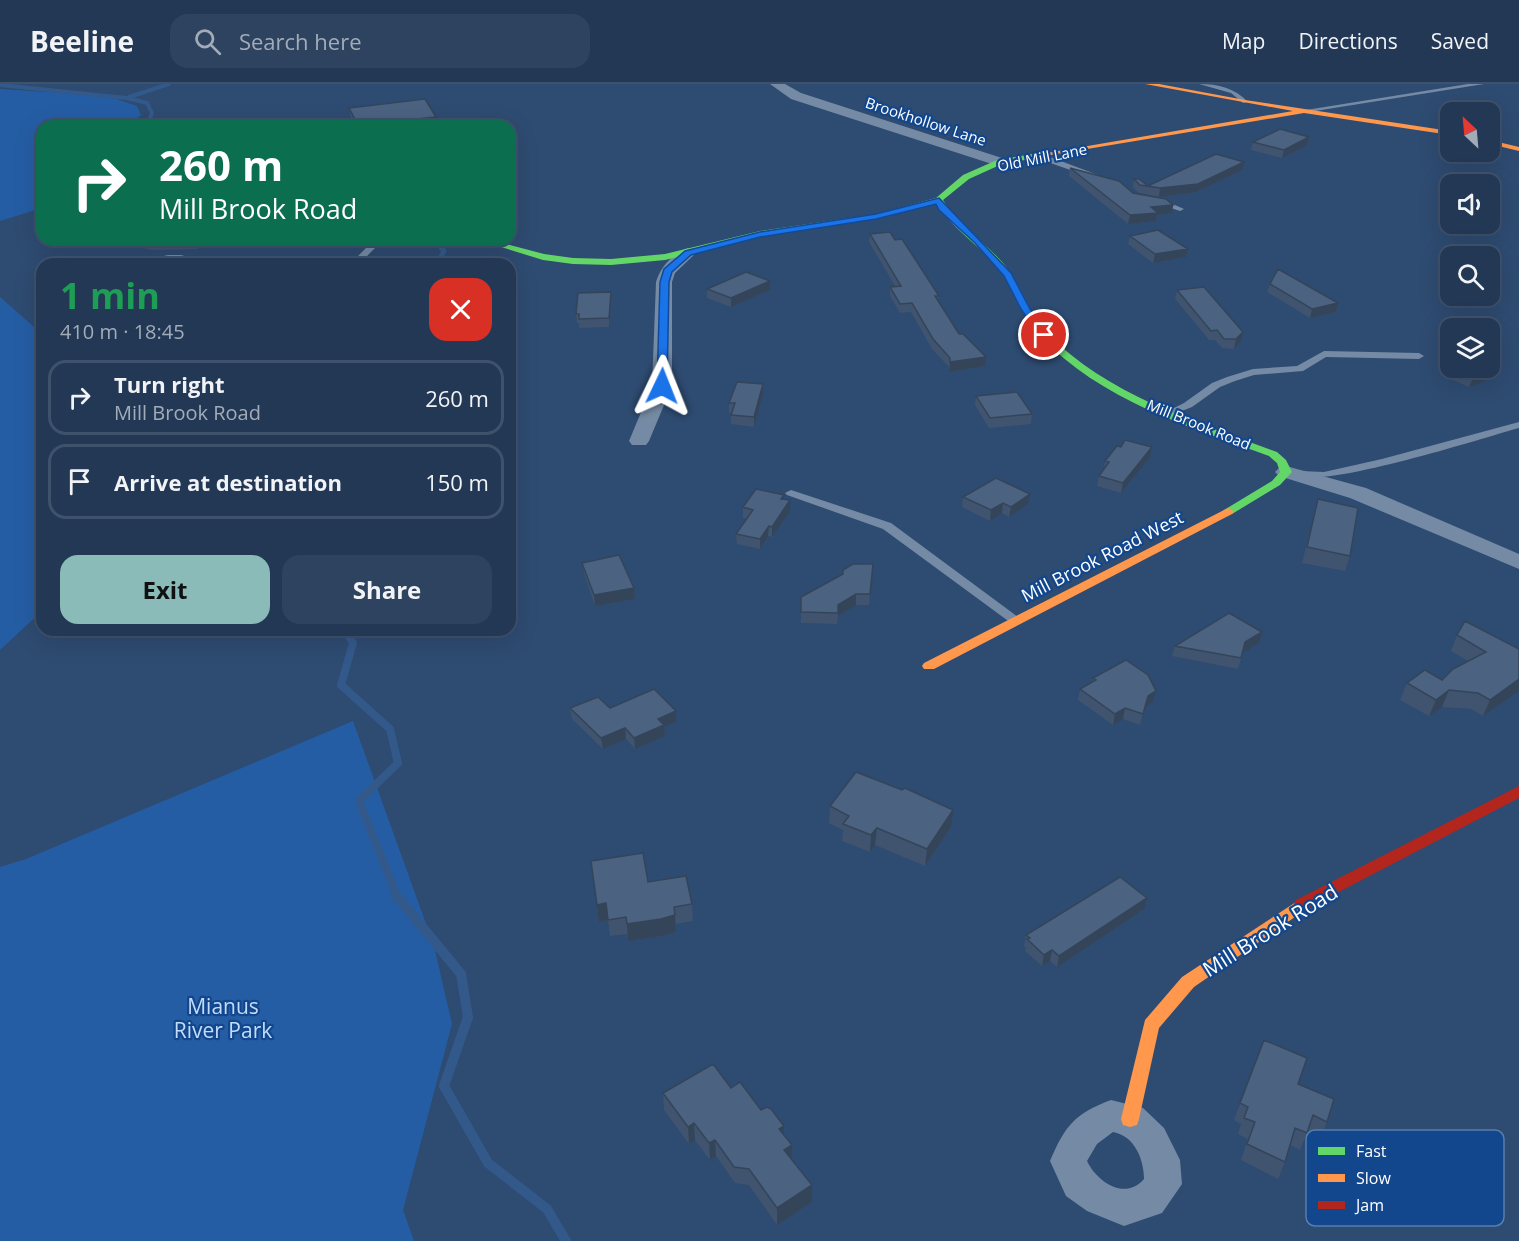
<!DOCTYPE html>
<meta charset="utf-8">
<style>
:root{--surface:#223855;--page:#2e435f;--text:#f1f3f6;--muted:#a2acb9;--line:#3f526c;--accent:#8bbbb9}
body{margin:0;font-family:"Open Sans",sans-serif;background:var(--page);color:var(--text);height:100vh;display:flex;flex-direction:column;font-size:22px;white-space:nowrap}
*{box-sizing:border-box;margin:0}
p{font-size:20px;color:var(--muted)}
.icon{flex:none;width:33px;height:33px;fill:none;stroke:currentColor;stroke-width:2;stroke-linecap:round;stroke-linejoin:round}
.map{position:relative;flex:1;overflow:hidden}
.sheet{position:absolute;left:36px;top:174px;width:480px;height:378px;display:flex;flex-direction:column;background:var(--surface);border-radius:18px;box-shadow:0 6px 24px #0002,0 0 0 2px var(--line)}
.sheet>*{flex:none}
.top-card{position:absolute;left:36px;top:36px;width:480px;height:126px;border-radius:18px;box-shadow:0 6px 24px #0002,0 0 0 2px var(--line);background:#0b6e4f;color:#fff;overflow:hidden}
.needle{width:39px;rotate:334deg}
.buttons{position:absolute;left:1440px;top:18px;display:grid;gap:12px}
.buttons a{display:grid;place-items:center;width:60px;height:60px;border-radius:12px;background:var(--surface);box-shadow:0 6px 24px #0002,0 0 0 2px var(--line);font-size:30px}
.pin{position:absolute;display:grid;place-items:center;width:51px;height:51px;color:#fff;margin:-26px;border:3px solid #fff;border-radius:50%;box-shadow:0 2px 6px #0007}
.me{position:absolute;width:66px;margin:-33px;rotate:2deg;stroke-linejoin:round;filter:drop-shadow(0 0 4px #0008)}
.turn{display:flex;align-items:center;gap:21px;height:126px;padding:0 24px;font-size:27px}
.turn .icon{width:78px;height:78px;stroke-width:2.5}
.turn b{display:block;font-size:42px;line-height:51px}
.round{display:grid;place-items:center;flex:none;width:63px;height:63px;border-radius:18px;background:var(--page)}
.summary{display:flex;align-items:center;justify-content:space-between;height:102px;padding:0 24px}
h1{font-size:36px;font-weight:700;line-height:45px;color:#1e9e55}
.button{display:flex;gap:12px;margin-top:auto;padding:12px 24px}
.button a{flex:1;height:69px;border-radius:18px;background:var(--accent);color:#111;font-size:24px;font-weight:700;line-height:69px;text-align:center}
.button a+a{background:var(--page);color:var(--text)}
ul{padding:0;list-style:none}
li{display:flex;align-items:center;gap:18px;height:75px;margin:0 12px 9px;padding:0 12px;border:3px solid var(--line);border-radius:18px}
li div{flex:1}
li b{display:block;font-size:22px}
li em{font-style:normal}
header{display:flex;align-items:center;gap:36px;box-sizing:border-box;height:84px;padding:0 30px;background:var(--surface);border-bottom:2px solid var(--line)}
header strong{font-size:28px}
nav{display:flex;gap:33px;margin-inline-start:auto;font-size:21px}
.search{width:420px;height:54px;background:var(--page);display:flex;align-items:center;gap:15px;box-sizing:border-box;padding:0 21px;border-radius:18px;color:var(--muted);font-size:22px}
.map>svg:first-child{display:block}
</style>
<header>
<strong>Beeline</strong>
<div class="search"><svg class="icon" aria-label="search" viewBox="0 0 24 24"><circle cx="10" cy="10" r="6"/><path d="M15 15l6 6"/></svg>Search here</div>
<nav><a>Map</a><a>Directions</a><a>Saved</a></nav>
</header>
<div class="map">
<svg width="1519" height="1157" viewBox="0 0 1519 1157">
<rect width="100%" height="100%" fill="#2e4b71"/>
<path fill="#255da4" d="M0,5L80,10L116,15L137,22L141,31L127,42H42V124L0,137Z
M0,213L42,250V527L0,566Z
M353,637L434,862L452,940L403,1126L414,1157H0V783L26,775Z"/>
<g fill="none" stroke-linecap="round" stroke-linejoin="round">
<path stroke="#33598b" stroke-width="4" d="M0,1L127,14L147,19L152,29L147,42
M129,13L169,0"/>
<path stroke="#33598b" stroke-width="5" d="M435,156L444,167L437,180"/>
<path stroke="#33598b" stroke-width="8" d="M345,546L353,559L341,601L390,645L398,679L359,717L397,812"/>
<path stroke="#33598b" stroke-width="10" d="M396,811L461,890L468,933L444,1002L488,1079L547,1125L566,1157"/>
<path fill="#758ba5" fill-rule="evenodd" d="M1199,0C1218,0 1235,4 1248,18L1243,19L1231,9Z
M1468,0H1484L1309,28L1306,26Z
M1036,70H1042L1106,94L1099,96L1036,74Z
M1153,114H1159L1184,125L1180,127L1153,118Z
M374,156H383L359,180H350Z
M168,171H181L195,175L196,180L174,176L140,180L146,176Z
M1324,267L1419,269L1424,272L1419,275L1326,273L1303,287L1254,291L1235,297L1220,303L1192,323L1169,332L1164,329L1184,319L1212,299L1227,293L1253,285L1297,282Z
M1519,338V344C1486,353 1315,408 1294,390L1300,387L1324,388L1382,375Z
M791,406L891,439L1022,536L1016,540L1011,539L883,445L787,411L785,409Z"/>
<path fill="#758ba5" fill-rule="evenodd" d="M770,0H785L801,9L1005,75L1007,78L1000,82L995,81L791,15Z
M688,164L696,169L675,189L672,198V302L649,357L646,361H632L629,357L652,302L656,198C660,184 673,168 688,164Z
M1286,382L1366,404L1519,470V485L1350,414L1279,392L1275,388L1279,384Z
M1111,1016L1143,1024L1164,1044L1180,1076L1182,1100L1162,1129L1124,1142L1087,1127L1066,1112L1050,1077C1065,1042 1074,1030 1111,1016ZM1113,1048C1135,1052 1144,1076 1144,1095C1125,1117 1097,1098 1087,1077L1097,1060Z"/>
<path fill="#63d668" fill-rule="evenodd" d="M1039,69H1042V73L1002,80L969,95L943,116C958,142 984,157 1003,179C1021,200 1028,229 1047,249C1108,312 1197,338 1277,368L1286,376L1292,388L1280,401L1232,430H1224L1222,428L1224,426L1272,397L1280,388L1277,379L1269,372C1189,343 1100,316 1040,252C1021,232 1014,203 996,182C978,160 952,145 937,119L876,134L760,153L665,176L611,181L573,180L543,176L478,156H491L544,170L573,174L611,175L665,170L760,147L876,130L936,114L963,91L997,76Z"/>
<path fill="#ff974d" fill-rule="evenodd" d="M1145,0H1159L1245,16L1450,47V51L1304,29L1039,73L1035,71L1293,27Z
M1490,56L1519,63V67L1490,60Z
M1228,424L1232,426L1234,428L1232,430L934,585H924L922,582L924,579Z
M1302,814L1308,816L1310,820L1308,824L1194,903L1159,944L1139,1035L1137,1041L1130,1043L1123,1041L1121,1035L1145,936L1182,893Z"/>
<path fill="#b3261e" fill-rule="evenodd" d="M1519,702V714L1308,824L1302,826L1296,824L1294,820L1296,816Z"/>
</g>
<path fill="#40546f" d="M349,24L437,42H355L351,34Z
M1309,53L1307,61L1282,74L1251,66L1253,58Z
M1070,84L1133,109L1173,121L1172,129L1157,131L1156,137L1128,140L1069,92Z
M1242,86L1196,108L1159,113L1139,109L1133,103L1134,95L1148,102Z
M870,150L895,156L939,212L938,217L959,250L986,273L985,282L949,288V283L932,265L911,228L900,229L890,212V203L895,202L869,158Z
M1130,152L1188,165L1186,173L1153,179L1128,160Z
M123,156H197L198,161V165L151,166L123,158Z
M1270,200L1338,219L1336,228L1310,234L1267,208Z
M707,205L770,206L731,223L707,214Z
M1177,206L1243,248L1241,257L1234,265L1222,264L1215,256H1209L1175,215Z
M611,208V217L609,243L579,244V239H577L576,230Z
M1449,283L1496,293L1469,303L1446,293Z
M763,300V310L754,343L731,340V329H729V319Z
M976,312L1032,330L1031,340L989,344L975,321Z
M1121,363H1152L1150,373L1121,409L1097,402L1099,392L1104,385L1105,377Z
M963,413L1028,420L1009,433L1002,429L990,437L962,423Z
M784,415L790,416V427L772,453L768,452L760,465L737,460L736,450L747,435L743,434V423Z
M1318,415L1350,472L1345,487L1302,479Z
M582,479L634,504L635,515L595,522L584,489Z
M873,480L869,521H856L838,532L837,540L801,539V513Z
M1457,551L1519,565L1483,632L1471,625L1442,623L1429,632L1400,616L1407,599L1442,596L1468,577L1451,567Z
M1259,559L1243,568L1238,585L1172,572L1175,562Z
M1093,594L1153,618L1146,623L1140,641L1123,635L1113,641L1078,616L1080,605L1092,598Z
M570,624H610L676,638L664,643L665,652L635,665L626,655L603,665L572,635Z
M830,722L951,743L925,782L875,761L870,768L842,757L843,746L829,739Z
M591,777L648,798L692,820L693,837L676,840V848L662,852L628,857L627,850L610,852L608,836L599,838Z
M1144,825L1057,883L1050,877L1042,882L1025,867L1026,864L1024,862L1026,851Z
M1264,956L1327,1038L1320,1054L1307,1049L1300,1066L1290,1061L1285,1078L1278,1095L1241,1076L1248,1055L1238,1050L1241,1040L1234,1036Z
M731,1004L761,1026L784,1051L791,1075L812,1118L777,1141L749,1101L735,1099L716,1072L710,1076L695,1056L689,1060L664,1026L663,1009Z"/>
<path fill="#34455a" d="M436,33L437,42H358V41Z
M1309,53L1307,61L1282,74L1284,66Z
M1244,78L1242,86L1196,108L1159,113L1160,104Z
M1173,121L1172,129L1157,131L1156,137L1128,140L1130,131L1151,123Z
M195,156H197L198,161V165Z
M1188,165L1186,173L1153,179L1155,170Z
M770,197V206L731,223V214Z
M611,208V217L609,243V234Z
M1338,219L1336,228L1310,234L1312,225Z
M1243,248L1241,257L1234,265L1236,255Z
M986,273L985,282L949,288L950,278Z
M1499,283L1496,293L1469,303L1473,294Z
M763,300V310L754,343V333Z
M1152,363L1150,373L1121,409L1123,399Z
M1030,410L1028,420L1009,433L1011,423Z
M790,416V427L772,453V443Z
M1003,419L1002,429L990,437L991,426Z
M769,442L768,452L760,465V455Z
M634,504L635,515L595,522L594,511Z
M856,510V521L838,532V521Z
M1262,548L1259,559L1242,569L1245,558Z
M1519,595V607L1483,632L1490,616Z
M1449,606L1442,623L1429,632L1436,616Z
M1156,607L1153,618L1146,623L1140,641L1148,612Z
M1125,624L1123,635L1113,641L1115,630Z
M676,627V638L664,643L665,652L635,665L634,654L658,635Z
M625,644L626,655L603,665L601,654Z
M953,726L951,743L925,782L927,765Z
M877,744L875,761L870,768L871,751Z
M1147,814L1144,825L1057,883L1059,872Z
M606,819L608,836L599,838L597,821Z
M675,831L676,848L662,852L628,857L627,840Z
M1052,866L1050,877L1042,882L1044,871Z
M694,1039L695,1056L689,1060L688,1043Z
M784,1042V1058L779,1045Z
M715,1056L716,1072L710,1076L709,1059Z
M792,1061L791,1078L784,1066Z
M812,1101V1118L777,1141V1124Z"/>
<path fill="#4b6281" stroke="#34455a" stroke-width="1.5" d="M425,15L436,33L358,41L349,24Z
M1280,45L1309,53L1284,66L1253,58Z
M1216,70L1244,78L1198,100L1160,104L1140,101L1134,95H1139L1148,102Z
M1070,84L1119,97L1133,109L1166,115L1173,121L1151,123L1158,129L1130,131Z
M1158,146L1188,165L1155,170L1130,152Z
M890,148L895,156L902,155L939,212H935L959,250H963L986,273L950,278V274L933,255L912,219L900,220L890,203L901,202L870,150Z
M1278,185L1338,219L1312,225L1270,200Z
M746,188L770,197L731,214L707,205Z
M1204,203L1243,248L1236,255H1224L1217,246L1211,247L1177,206Z
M611,208L609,234L579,235V230H576L578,209Z
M1490,279L1499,283L1473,294L1449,283L1490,284Z
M737,298L763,300L754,333L731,331L735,319H729Z
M1017,308L1032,330L990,334L976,312Z
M1125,356L1152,363L1123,399L1099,392L1109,378L1105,377L1117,362L1121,363Z
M996,394L1030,410L1011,423L1003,419L991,426L963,413Z
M756,405L784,411L781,415L790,416L772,443L769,442L760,455L736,450L753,426L743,423Z
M1318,415L1358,424L1350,472L1307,463Z
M619,471L634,504L594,511L582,479Z
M853,480H873L870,510H856L838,521V529L801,528V513L843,490V486Z
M1229,529L1262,548L1245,558L1241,574L1175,562Z
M1465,537L1519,565V595L1490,616L1478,609L1449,606L1436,616L1407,599L1425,586L1442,596L1453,585L1486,568L1457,551Z
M1126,576L1148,591L1156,607L1148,612L1143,630L1125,624L1115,630L1080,605L1096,596L1093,594Z
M654,605L676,627L658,635L664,641L634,654L625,644L601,654L570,624L598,613L610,624Z
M856,688L902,706L905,704L953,726L927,765L877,744L871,751L843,740L849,732L830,722Z
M643,769L648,798L686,792L692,820L674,823L675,831L661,835L627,840L626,833L608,836L606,819L597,821L591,777Z
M1120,793L1147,814L1059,872L1052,866L1044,871L1027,855L1030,854L1026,851Z
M1264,956L1307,974L1298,1000L1334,1015L1327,1038L1313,1031L1307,1049L1295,1044L1285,1078L1247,1060L1255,1038L1244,1034L1248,1023L1240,1019Z
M713,980L731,1004L740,998L761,1026L767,1023L771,1025L784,1042L779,1045L792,1061L784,1066L812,1101L777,1124L749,1085L734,1083L715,1056L709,1059L694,1039L688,1043L663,1009Z"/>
<path fill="#1a73e8" stroke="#114b97" stroke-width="1.5" d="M939,114L1011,189L1030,225L1049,251L1047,253H1040L1021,225L1004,192L975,159L939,126L936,120L876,135L760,153L691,171L672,188L669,198L667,302L662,305L657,302L660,198L664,185L685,167L760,148L876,130Z"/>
<g text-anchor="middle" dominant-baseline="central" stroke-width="4.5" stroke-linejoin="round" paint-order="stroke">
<g font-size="15" fill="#fff" stroke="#12478d">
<text transform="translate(926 37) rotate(18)">Brookhollow Lane</text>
<text transform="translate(1042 73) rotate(-11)">Old Mill Lane</text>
<text transform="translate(1199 340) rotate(22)">Mill Brook Road</text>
</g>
<g font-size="18" fill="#fff" stroke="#12478d">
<text transform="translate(1102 472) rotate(-27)">Mill Brook Road West</text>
</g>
<g font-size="21" fill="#fff" stroke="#12478d">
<text transform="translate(1270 846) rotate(-32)">Mill Brook Road</text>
</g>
<g font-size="21" fill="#c1dcfc" stroke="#12478d">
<text x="223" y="922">Mianus<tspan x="223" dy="24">River Park</tspan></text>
</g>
</g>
<rect x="1306" y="1046" width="198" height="96" rx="9" fill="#12478d" stroke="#597eaf" stroke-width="1.5"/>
<rect x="1318" y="1063" width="27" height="8" fill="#63d668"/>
<rect x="1318" y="1090" width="27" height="8" fill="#ff974d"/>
<rect x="1318" y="1117" width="27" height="8" fill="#b3261e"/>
<g font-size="16" fill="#fff">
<text x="1356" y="1073">Fast</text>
<text x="1356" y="1100">Slow</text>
<text x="1356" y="1127">Jam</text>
</g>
</svg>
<div class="buttons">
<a><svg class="needle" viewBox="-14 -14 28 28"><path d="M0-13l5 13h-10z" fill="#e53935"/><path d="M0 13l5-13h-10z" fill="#a2acb9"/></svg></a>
<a><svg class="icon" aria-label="sound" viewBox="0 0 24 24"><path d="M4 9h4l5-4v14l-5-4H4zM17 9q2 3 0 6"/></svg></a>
<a><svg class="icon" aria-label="search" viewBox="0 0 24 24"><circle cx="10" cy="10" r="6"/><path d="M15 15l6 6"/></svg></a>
<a><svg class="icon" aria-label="layers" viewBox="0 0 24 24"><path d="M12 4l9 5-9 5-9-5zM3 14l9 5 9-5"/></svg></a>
</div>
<div class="pin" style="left:1044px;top:251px;background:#d93025"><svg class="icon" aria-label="arrive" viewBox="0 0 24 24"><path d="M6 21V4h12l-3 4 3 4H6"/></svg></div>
<svg class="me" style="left:662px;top:302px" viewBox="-20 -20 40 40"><path d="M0-17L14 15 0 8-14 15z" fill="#1a73e8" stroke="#fff" stroke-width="4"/></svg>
<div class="top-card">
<div class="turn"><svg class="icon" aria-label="right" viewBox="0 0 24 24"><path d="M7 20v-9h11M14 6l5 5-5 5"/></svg><div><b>260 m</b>Mill Brook Road</div></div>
</div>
<section class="sheet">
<div class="summary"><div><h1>1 min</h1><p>410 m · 18:45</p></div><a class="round" style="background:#d93025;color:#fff"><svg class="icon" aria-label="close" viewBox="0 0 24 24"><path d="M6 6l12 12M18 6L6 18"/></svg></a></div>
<ul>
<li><svg class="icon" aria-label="right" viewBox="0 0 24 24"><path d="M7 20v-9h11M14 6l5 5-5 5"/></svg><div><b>Turn right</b><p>Mill Brook Road</p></div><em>260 m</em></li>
<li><svg class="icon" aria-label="arrive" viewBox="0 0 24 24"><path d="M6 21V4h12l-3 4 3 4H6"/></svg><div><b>Arrive at destination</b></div><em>150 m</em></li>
</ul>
<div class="button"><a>Exit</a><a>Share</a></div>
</section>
</div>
